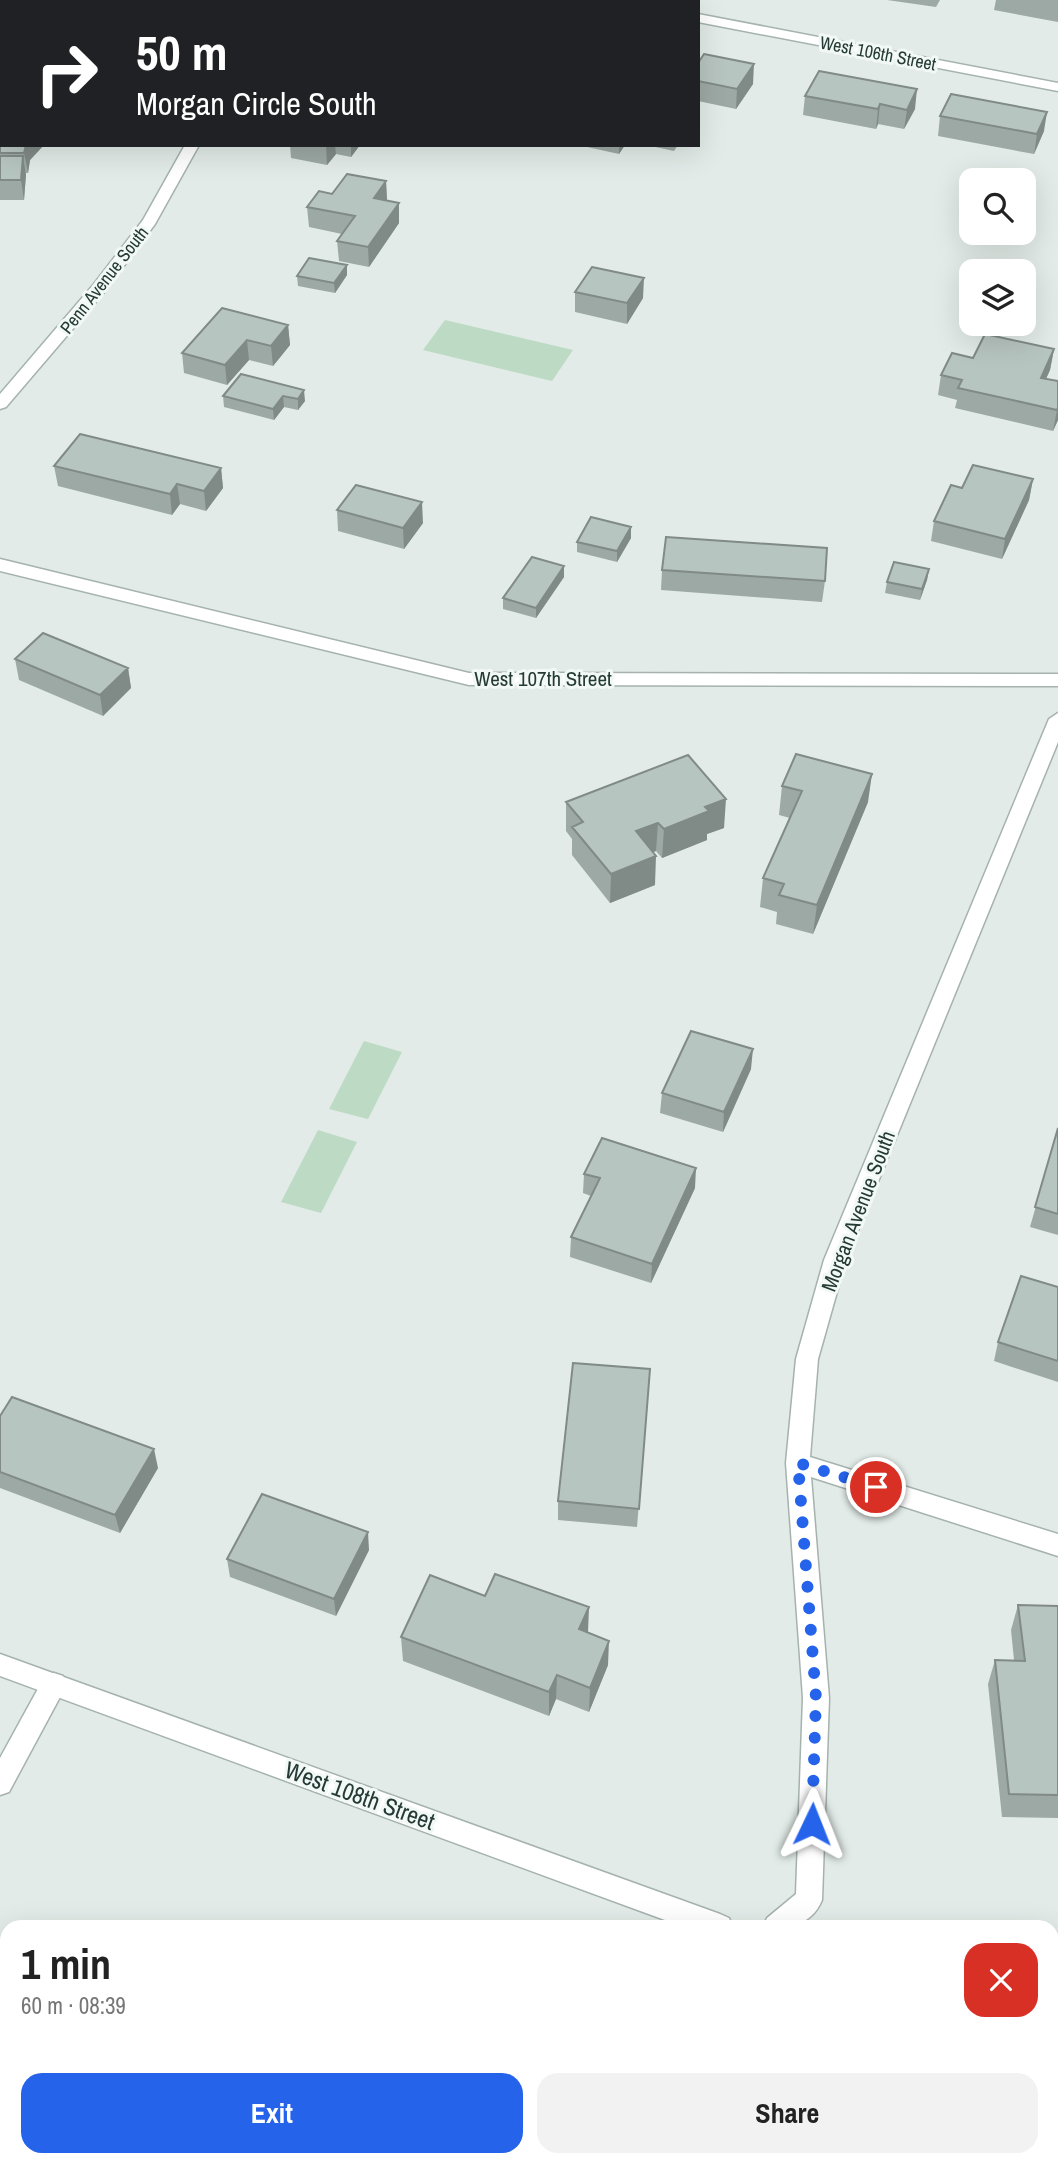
<!DOCTYPE html>
<meta charset="utf-8">
<style>
:root{--surface:#fff;--page:#f2f2f2;--text:#222;--muted:#767676;--accent:#2563eb}
body{margin:0;font-family:"Archivo Narrow",sans-serif;background:var(--page);color:var(--text);height:100vh;display:flex;flex-direction:column;font-size:26px;white-space:nowrap}
*{box-sizing:border-box;margin:0}
p{font-size:23px;color:var(--muted)}
.icon{flex:none;width:38px;height:38px;fill:none;stroke:currentColor;stroke-width:2;stroke-linecap:round;stroke-linejoin:round}
.map{position:relative;flex:1;overflow:hidden}
.side{position:absolute;left:0px;top:1920px;width:1059px;height:247px;display:flex;flex-direction:column;background:var(--surface);border-radius:21px 21px 0 0;box-shadow:0 7px 28px #0002}
.side>*{flex:none}
.guide{position:absolute;left:0px;top:0px;width:700px;height:147px;box-shadow:0 7px 28px #0002;background:#202124;color:#fff;overflow:hidden}
.controls{position:absolute;left:959px;top:168px;display:grid;gap:14px}
.controls a{display:grid;place-items:center;width:77px;height:77px;border-radius:14px;background:var(--surface);box-shadow:0 7px 28px #0002;font-size:35px}
.pin{position:absolute;display:grid;place-items:center;width:60px;height:60px;color:#fff;margin:-30px;border:4px solid #fff;border-radius:50%;box-shadow:0 2px 7px #0007}
.me{position:absolute;width:77px;margin:-38px;rotate:2deg;stroke-linejoin:round;filter:drop-shadow(0 0 5px #0008)}
.turn{display:flex;align-items:center;gap:24px;height:147px;padding:0 21px;font-size:32px}
.turn .icon{width:91px;height:91px;stroke-width:2.5}
.turn b{display:block;font-size:49px;line-height:60px}
.round{display:grid;place-items:center;flex:none;width:74px;height:74px;border-radius:21px;background:var(--page)}
.overview{display:flex;align-items:center;justify-content:space-between;height:119px;padding:0 21px}
h1{font-size:42px;font-weight:800;line-height:52px}
.action{display:flex;gap:14px;margin-top:auto;padding:14px 21px}
.action a{flex:1;height:80px;border-radius:21px;background:var(--accent);color:#fff;font-size:28px;font-weight:800;line-height:80px;text-align:center}
.action a+a{background:var(--page);color:var(--text)}
.map>svg:first-child{display:block}
</style>
<div class="map">
<svg width="1058" height="2165" viewBox="0 0 1058 2165">
<rect width="100%" height="100%" fill="#e2ebe7"/>
<path fill="#bddac4" d="M445,320L573,350L552,381L423,350Z
M364,1041L402,1052L368,1119L329,1109Z
M318,1130L357,1142L321,1213L281,1202Z"/>
<g fill="none" stroke-linecap="round" stroke-linejoin="round">
<g stroke="#a5b2ae" stroke-width="3">
<path id="service" d="M54,1673L63,1676L67,1684L9,1792L0,1795V1758L45,1676Z"/>
</g>
<g stroke="#a5b2ae" stroke-width="3">
<path id="minor" d="M220,0H234V2H220Z
M185,145H199L155,224L106,290L6,407L0,409V394L94,284L143,220Z
M0,559L469,673L1058,674V686L469,685L0,571Z
M1058,713V742L846,1260L818,1359L810,1457L1058,1534V1556L811,1477L829,1698L822,1900C811,1927 788,1927 763,1927L767,1918L796,1894L803,1698L786,1463L796,1359L824,1260L1049,719Z
M0,1654L720,1914L729,1918L733,1927H684L0,1676Z"/>
</g>
<g stroke="#a5b2ae" stroke-width="3">
<path id="tertiary" d="M595,0H616L618,2H596Z
M698,14L1058,83V91L698,22Z"/>
</g>
<use href="#service" fill="#fff" fill-rule="evenodd"/>
<use href="#minor" fill="#fff" fill-rule="evenodd"/>
<use href="#tertiary" fill="#fff" fill-rule="evenodd"/>
</g>
<path fill="#9da9a5" d="M318,0H407V2H318Z
M887,0H940L936,7Z
M996,0H1058V22L994,10Z
M698,63L753,84L736,109L698,101Z
M805,96L915,109L904,129L878,124L876,129L803,115Z
M0,103L44,145L30,160L28,173H26L24,200H0Z
M940,116L1044,131L1034,154L938,136Z
M290,145H360L351,157L336,154L327,165L291,158Z
M578,145H625L619,154Z
M646,145H678L674,151Z
M386,181L387,201L399,203V223L369,267L339,261L337,241L342,234L309,227L307,207L332,194Z
M347,275L335,293L298,286L297,276Z
M575,292L643,298L627,324L575,312Z
M288,325L290,345L273,366L249,360L227,385L184,373L182,353Z
M1054,349L1050,370L1046,379L1058,381V420L1053,431L955,408L957,400L938,395L941,375Z
M241,374L305,401L298,410L284,407L274,420L224,407L223,396Z
M54,466L221,468L223,488L206,511L180,504L172,515L58,486Z
M1033,479L1029,500L1002,559L931,541L934,521L962,488Z
M337,510L423,523L404,549L338,531Z
M631,527V538L617,562L577,552V542Z
M564,566V577L536,618L503,609V598Z
M929,569L927,580L920,600L885,593L887,582Z
M662,570L825,581L822,602L661,590Z
M15,659L128,668L131,688L103,716L19,680Z
M782,786L868,802L813,934L776,924L777,912L760,907L763,878L790,818L779,815Z
M566,802L724,828L707,834V840L662,858L656,851L653,852L655,885L610,903L572,855V839L566,831Z
M751,1069L723,1132L660,1113L662,1093Z
M1058,1128V1235L1030,1227Z
M584,1174L695,1188L651,1283L570,1257L571,1237L591,1196L583,1193Z
M1058,1287V1382L994,1361L998,1342Z
M650,1369L637,1527L558,1520V1501Z
M0,1416L158,1468L120,1533L0,1488Z
M369,1550L336,1616L230,1577L227,1559Z
M485,1596L588,1633L608,1665L589,1712L556,1699L549,1716L403,1661L401,1637Z
M1018,1605L1058,1606V1818L1002,1817L988,1684L995,1660H1014L1011,1630Z
M139,2160H271L151,2164Z"/>
<path fill="#808a86" d="M394,0H407V2H393Z
M754,64L753,84L736,109L737,89Z
M917,89L915,109L904,129L907,110Z
M880,104L878,124L876,129L878,109Z
M1047,112L1044,131L1034,154L1037,134Z
M26,145H44L30,160L28,173L24,153Z
M326,145H335L336,154L327,165Z
M351,145H360L351,157Z
M619,145H625L619,154Z
M23,156L26,175L24,200L21,180Z
M386,181L387,201L374,198Z
M399,203V223L369,267L368,247Z
M347,265V275L335,293L334,283Z
M644,278L643,298L627,324V303Z
M288,325L290,345L273,366L271,346Z
M247,340L249,360L227,385L225,365Z
M1054,349L1050,370L1037,398L1041,378Z
M304,390L305,401L298,410V399Z
M283,396L284,407L274,420L273,409Z
M1058,408V420L1053,431L1057,410Z
M221,468L223,488L206,511L204,491Z
M1033,479L1029,500L1002,559L1005,539Z
M177,484L180,504L172,515L170,494Z
M422,502L423,523L404,549L403,528Z
M631,527V538L617,562V551Z
M564,566V577L536,618V608Z
M929,569L927,580L920,600L922,589Z
M128,668L131,688L103,716L100,695Z
M872,774L868,802L813,934L817,905Z
M726,799L724,828L707,834V840L662,858L664,829L705,807Z
M658,823L656,851L634,860L636,831Z
M656,856L655,885L610,903L611,874Z
M753,1049L751,1069L723,1132L724,1112Z
M696,1168L695,1188L651,1283L652,1264Z
M154,1449L158,1468L120,1533L115,1515Z
M368,1532L369,1550L336,1616L334,1599Z
M589,1607L588,1632L579,1654V1629Z
M609,1641L608,1665L589,1712L590,1688Z
M557,1675L556,1699L549,1716V1692Z"/>
<path fill="#b7c5c0" stroke="#808a86" stroke-width="2" d="M49,0H122L120,2H47Z
M360,0H394L393,2H370Z
M704,54L754,64L737,89L698,81V63Z
M819,71L917,89L907,110L880,104L878,109L805,96Z
M951,94L1047,112L1037,134L940,116Z
M0,103L2,104V145H26L24,153H0Z
M0,156H23L21,180H0Z
M347,174L386,181L374,198L399,203L368,247L337,241L355,216L307,207L319,191L332,194Z
M309,258L347,265L334,283L297,276Z
M592,267L644,278L627,303L575,292Z
M222,308L288,325L271,346L247,340L225,365L182,353Z
M985,334L1054,349L1041,378L1058,381V408L1057,410L958,388L962,380L941,375L952,353L973,358Z
M241,374L304,390L298,399L283,396L273,409L223,396Z
M80,434L221,468L204,491L177,484L170,494L54,466Z
M973,465L1033,479L1005,539L934,521L951,485L962,488Z
M356,485L422,502L403,528L337,510Z
M591,517L631,527L617,551L577,542Z
M666,537L827,548L825,581L662,570Z
M532,557L564,566L536,608L503,598Z
M894,562L929,569L922,589L887,582Z
M43,633L128,668L100,695L15,659Z
M796,754L872,774L817,905L779,895L784,884L763,878L802,791L782,786Z
M688,755L726,799L705,807L709,811L664,829L658,823L636,831L656,856L611,874L572,827L583,822L566,802Z
M691,1031L753,1049L724,1112L662,1093Z
M1058,1128V1214L1035,1207Z
M602,1138L696,1168L652,1264L571,1237L600,1178L584,1174Z
M1021,1276L1058,1287V1361L998,1342Z
M573,1363L650,1369L639,1509L558,1501Z
M12,1397L154,1449L115,1515L0,1472V1416Z
M262,1494L368,1532L334,1599L227,1559Z
M495,1574L589,1607L579,1629L609,1641L590,1688L557,1675L549,1692L401,1637L430,1575L485,1596Z
M1018,1605L1058,1606V1795L1009,1794L995,1660L1025,1661Z
M157,2160H271L283,2165H150Z
M723,2160H743L759,2165H722Z"/>
<g fill="none" stroke-linecap="round" stroke-linejoin="round">
<path stroke="#2563eb" stroke-width="12" stroke-dasharray="0 21.6" d="M812,1824L816,1698L798,1463L876,1487"/>
</g>
<g text-anchor="middle" dominant-baseline="central" stroke-width="6" stroke-linejoin="round" paint-order="stroke">
<g font-size="18" fill="#243a34" stroke="#f2f8f5">
<text transform="translate(878 53) rotate(11)">West 106th Street</text>
<text transform="translate(104 280) rotate(-52)">Penn Avenue South</text>
</g>
<g font-size="21" fill="#243a34" stroke="#f2f8f5">
<text x="543" y="678">West 107th Street</text>
<text transform="translate(858 1211) rotate(-69)">Morgan Avenue South</text>
</g>
<g font-size="24" fill="#243a34" stroke="#f2f8f5">
<text transform="translate(360 1795) rotate(20)">West 108th Street</text>
</g>
</g>
</svg>
<div class="controls">
<a><svg class="icon" aria-label="search" viewBox="0 0 24 24"><circle cx="10" cy="10" r="6"/><path d="M15 15l6 6"/></svg></a>
<a><svg class="icon" aria-label="layers" viewBox="0 0 24 24"><path d="M12 4l9 5-9 5-9-5zM3 14l9 5 9-5"/></svg></a>
</div>
<div class="pin" style="left:876px;top:1487px;background:#d93025"><svg class="icon" aria-label="arrive" viewBox="0 0 24 24"><path d="M6 21V4h12l-3 4 3 4H6"/></svg></div>
<svg class="me" style="left:812px;top:1824px" viewBox="-20 -20 40 40"><path d="M0-17L14 15 0 8-14 15z" fill="#2563eb" stroke="#fff" stroke-width="4"/></svg>
<div class="guide">
<div class="turn"><svg class="icon" aria-label="right" viewBox="0 0 24 24"><path d="M7 20v-9h11M14 6l5 5-5 5"/></svg><div><b>50 m</b>Morgan Circle South</div></div>
</div>
<section class="side">
<div class="overview"><div><h1>1 min</h1><p>60 m · 08:39</p></div><a class="round" style="background:#d93025;color:#fff"><svg class="icon" aria-label="close" viewBox="0 0 24 24"><path d="M6 6l12 12M18 6L6 18"/></svg></a></div>
<div class="action"><a>Exit</a><a>Share</a></div>
</section>
</div>
